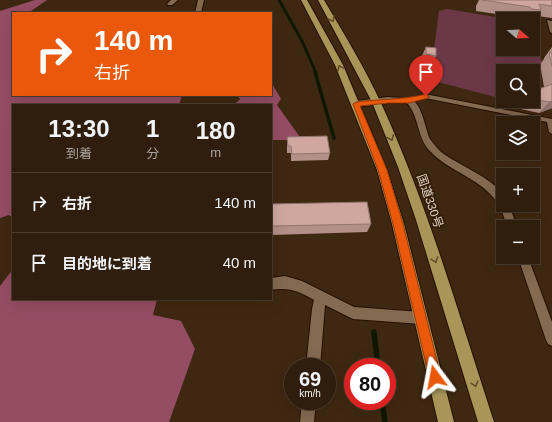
<!DOCTYPE html>
<html lang="ja">
<meta charset="utf-8">
<style>
:root{--surface:#2f1e0d;--page:#372716;--text:#f1f3f6;--muted:#a7a29d;--line:#4a3c2e}
body{margin:0;font-family:Helvetica,"Noto Sans JP",sans-serif;background:var(--page);color:var(--text);height:100vh;display:flex;flex-direction:column;font-size:15px;white-space:nowrap}
*{box-sizing:border-box;margin:0}
p{font-size:13px;color:var(--muted)}
.icon{flex:none;width:22px;height:22px;fill:none;stroke:currentColor;stroke-width:2;stroke-linecap:round;stroke-linejoin:round}
.map{position:relative;flex:1;overflow:hidden}
.sheet{position:absolute;left:12px;top:104px;width:260px;height:196px;display:flex;flex-direction:column;background:var(--surface);border-radius:0px;box-shadow:0 4px 16px #0002,0 0 0 1px var(--line)}
.sheet>*{flex:none}
.top-card{position:absolute;left:12px;top:12px;width:260px;height:84px;border-radius:0px;box-shadow:0 4px 16px #0002,0 0 0 1px var(--line);background:#ea580c;color:#fff;overflow:hidden}
.needle{width:26px;rotate:109deg}
.tools{position:absolute;left:496px;top:12px;display:grid;gap:8px}
.tools a{display:grid;place-items:center;width:44px;height:44px;border-radius:0px;background:var(--surface);box-shadow:0 4px 16px #0002,0 0 0 1px var(--line);font-size:20px}
.speed{position:absolute;left:284px;top:358px;display:flex;gap:8px;font-size:20px;font-weight:700;text-align:center}
.speed>*{display:grid;place-content:center;width:52px;height:52px;border-radius:50%;background:var(--surface);box-shadow:0 4px 16px #0002,0 0 0 1px var(--line);line-height:1}
.speed small{font-size:10px;font-weight:400}
.speed .limit{border:6px solid #d22;background:#fff;color:#111}
.pin{position:absolute;display:grid;place-items:center;width:34px;height:34px;color:#fff;margin:-41px -17px;border-radius:50% 50% 50% 0;rotate:-45deg;box-shadow:0 0 4px #0007}
.pin .icon{rotate:45deg}
.me{position:absolute;width:44px;margin:-22px;rotate:347deg;stroke-linejoin:round;filter:drop-shadow(0 0 3px #0008)}
.turn{display:flex;align-items:center;gap:14px;height:84px;padding:0 16px;font-size:18px}
.turn .icon{width:52px;height:52px;stroke-width:2.5}
.turn b{display:block;font-size:28px;line-height:34px}
.eta{display:flex;justify-content:space-evenly;align-items:center;height:68px;text-align:center}
.eta b{font-size:24px;font-weight:800;line-height:28px}
ul{padding:0;list-style:none}
li{display:flex;align-items:center;gap:12px;height:60px;padding:0 16px;border-top:1px solid var(--line)}
li div{flex:1}
li b{display:block;font-size:15px}
li em{font-style:normal}
.map>svg:first-child{display:block}
</style>
<div class="map">
<svg width="552" height="422" viewBox="0 0 552 422">
<rect width="100%" height="100%" fill="#3f2811"/>
<path fill="#6c3848" d="M447,9L507,19H503V49H533V25L534,26L542,64L536,63L540,94L533,97V71H503V99L438,82L431,72L439,11Z"/>
<path fill="#954d64" d="M35,0H47L28,13H13V95H182L179,105H13V218L9,215L0,218V11Z
M271,82L281,99L277,105L302,140H271V105H234L240,99L237,95H271Z
M13,269V299H157L153,315L181,321L195,349L169,422H0V286Z"/>
<g fill="none" stroke-linecap="round" stroke-linejoin="round">
<path stroke="#0f1703" stroke-width="3" d="M279,0L302,41L316,73"/>
<path stroke="#0f1703" stroke-width="3.5" d="M315,72L334,138"/>
<path stroke="#0f1703" stroke-width="5.5" d="M374,332L378,367
M382,401L385,422"/>
<g stroke="#251000" stroke-width="2">
<path id="service" d="M547,20L552,21V33L550,32Z
M425,94L552,119V134L549,132L547,122L425,98L409,103L406,101L407,100Z"/>
</g>
<g stroke="#251000" stroke-width="2">
<path id="minor" d="M171,0H178L172,5H168L167,4Z
M198,0H204L201,13H195Z
M388,97C395,98 403,97 410,99C422,102 425,129 430,139C433,143 436,147 440,151C455,164 495,178 503,196C504,198 503,202 503,205H509L517,227H507C505,221 503,213 500,207C484,178 449,173 429,150C417,137 419,116 407,103H388L356,107L352,104L356,101Z
M518,257H528L552,322V346L548,344L546,340Z
M285,276L302,281L354,307L421,312L425,314L427,318L425,322L421,324L353,319L325,305L320,367H306L312,309L314,300C298,291 290,287 271,290V278Z
M302,401H316L314,422H300Z"/>
</g>
<g stroke="#251000" stroke-width="2">
<path id="trunk" d="M301,0H307L343,65L387,170L404,224L454,422H438L392,224L377,170L335,65Z
M318,0H324C344,34 365,68 381,103C428,206 459,315 494,422H478L416,220L398,167L372,102Z"/>
</g>
<use href="#service" fill="#846a51" fill-rule="evenodd"/>
<use href="#minor" fill="#846a51" fill-rule="evenodd"/>
<use href="#trunk" fill="#a99558" fill-rule="evenodd"/>
</g>
<path fill="#b29088" d="M479,0H552V18L537,16L533,22V19H523V18L476,11V6Z
M426,47L436,56L430,67L421,66V58Z
M552,47V108L539,113L516,108L515,101H533V88L539,89L544,87L540,64L544,59V58Z
M287,137L330,153L328,160L291,161V153H287Z
M271,204L371,224L367,232L271,235Z"/>
<path fill="#91756f" d="M552,101V108L539,113L549,102Z"/>
<path fill="#cfa79e" stroke="#91756f" d="M482,0H552V6L539,4L541,10L531,9L530,7Z
M426,47L436,48V56L426,54Z
M549,53H552V66Z
M552,84V101L549,102L533,99V88L539,89Z
M327,136L330,153L292,154L291,146H288L287,137Z
M367,202L371,224L271,226V204Z"/>
<defs><path id="oneway-chevron" d="M-2-3.5L2.5 0L-2 3.5" fill="none" stroke-width="1.6" stroke-linecap="round" stroke-linejoin="round"/></defs>
<g stroke="#634e27">
<use href="#oneway-chevron" transform="translate(332 19) rotate(60)"/>
<use href="#oneway-chevron" transform="translate(340 68) rotate(-114)"/>
<use href="#oneway-chevron" transform="translate(391 138) rotate(67)"/>
<use href="#oneway-chevron" transform="translate(435 260) rotate(72)"/>
<use href="#oneway-chevron" transform="translate(475 384) rotate(74)"/>
</g>
<path fill="#ea580c" stroke="#983908" d="M426,94L429,96L428,98L409,103H388L360,106L387,170L403,224L441,377L440,382L435,383L431,382L429,377L393,224L378,170L353,104L356,102C379,99 403,100 426,94Z"/>
<g text-anchor="middle" dominant-baseline="central" stroke-width="4" stroke-linejoin="round" paint-order="stroke">
<g font-size="12" fill="#e1d2c4" stroke="#351e07">
<text transform="translate(430 201) rotate(71)">国道330号</text>
</g>
</g>
</svg>
<div class="tools">
<a><svg class="needle" viewBox="-14 -14 28 28"><path d="M0-13l5 13h-10z" fill="#e53935"/><path d="M0 13l5-13h-10z" fill="#a7a29d"/></svg></a>
<a><svg class="icon" aria-label="search" viewBox="0 0 24 24"><circle cx="10" cy="10" r="6"/><path d="M15 15l6 6"/></svg></a>
<a><svg class="icon" aria-label="layers" viewBox="0 0 24 24"><path d="M12 4l9 5-9 5-9-5zM3 14l9 5 9-5"/></svg></a>
<a>+</a>
<a>−</a>
</div>
<div class="speed"><div>69<small>km/h</small></div><div class="limit">80</div></div>
<div class="pin" style="left:426px;top:96px;background:#d93025"><svg class="icon" aria-label="arrive" viewBox="0 0 24 24"><path d="M6 21V4h12l-3 4 3 4H6"/></svg></div>
<svg class="me" style="left:435px;top:377px" viewBox="-20 -20 40 40"><path d="M0-17L14 15 0 8-14 15z" fill="#ea580c" stroke="#fff" stroke-width="4"/></svg>
<div class="top-card">
<div class="turn"><svg class="icon" aria-label="right" viewBox="0 0 24 24"><path d="M7 20v-9h11M14 6l5 5-5 5"/></svg><div><b>140 m</b>右折</div></div>
</div>
<section class="sheet">
<div class="eta">
<div><b>13:30</b><p>到着</p></div>
<div><b>1</b><p>分</p></div>
<div><b>180</b><p>m</p></div>
</div>
<ul>
<li><svg class="icon" aria-label="right" viewBox="0 0 24 24"><path d="M7 20v-9h11M14 6l5 5-5 5"/></svg><div><b>右折</b></div><em>140 m</em></li>
<li><svg class="icon" aria-label="arrive" viewBox="0 0 24 24"><path d="M6 21V4h12l-3 4 3 4H6"/></svg><div><b>目的地に到着</b></div><em>40 m</em></li>
</ul>
</section>
</div>
